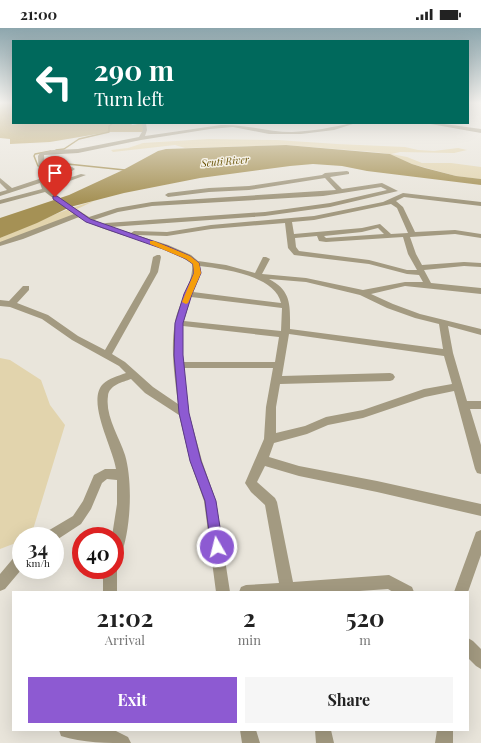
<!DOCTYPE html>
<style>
:root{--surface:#fff;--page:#f6f6f6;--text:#222;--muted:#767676;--accent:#8d5ad2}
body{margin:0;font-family:"Playfair Display",serif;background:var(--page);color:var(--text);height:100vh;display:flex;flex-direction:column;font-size:15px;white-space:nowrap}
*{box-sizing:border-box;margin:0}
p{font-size:13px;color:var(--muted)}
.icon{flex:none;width:22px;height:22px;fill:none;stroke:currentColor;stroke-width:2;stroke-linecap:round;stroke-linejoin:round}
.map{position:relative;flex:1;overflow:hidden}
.details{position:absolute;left:12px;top:563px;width:457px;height:140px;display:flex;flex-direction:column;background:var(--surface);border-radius:0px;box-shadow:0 4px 16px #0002}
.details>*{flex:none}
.top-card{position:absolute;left:12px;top:12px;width:457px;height:84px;border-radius:0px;box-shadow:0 4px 16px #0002;background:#00695c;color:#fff;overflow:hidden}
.speed{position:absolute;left:12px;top:499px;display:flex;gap:8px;font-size:20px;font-weight:700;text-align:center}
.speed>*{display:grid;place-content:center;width:52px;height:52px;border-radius:50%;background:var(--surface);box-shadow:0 4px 16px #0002;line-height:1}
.speed small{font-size:10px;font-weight:400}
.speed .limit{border:6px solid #d22;background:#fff;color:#111}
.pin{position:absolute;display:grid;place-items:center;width:34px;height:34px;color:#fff;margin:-41px -17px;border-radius:50% 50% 50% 0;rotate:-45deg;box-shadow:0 0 4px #0007}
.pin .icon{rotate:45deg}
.me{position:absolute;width:44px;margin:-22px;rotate:352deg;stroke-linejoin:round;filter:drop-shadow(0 0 3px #0008)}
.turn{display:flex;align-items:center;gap:14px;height:84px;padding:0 16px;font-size:18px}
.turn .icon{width:52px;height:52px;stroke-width:2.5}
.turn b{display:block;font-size:28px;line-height:34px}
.eta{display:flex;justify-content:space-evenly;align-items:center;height:68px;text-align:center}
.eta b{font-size:24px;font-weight:700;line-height:28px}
.button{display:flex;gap:8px;margin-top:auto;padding:8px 16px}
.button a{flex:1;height:46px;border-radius:0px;background:var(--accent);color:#fff;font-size:16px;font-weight:700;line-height:46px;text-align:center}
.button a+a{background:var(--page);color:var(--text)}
.status{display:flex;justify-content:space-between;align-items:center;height:28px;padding:0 20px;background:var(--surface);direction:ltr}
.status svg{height:11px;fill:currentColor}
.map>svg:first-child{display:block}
</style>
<div class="status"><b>21:00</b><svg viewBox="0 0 49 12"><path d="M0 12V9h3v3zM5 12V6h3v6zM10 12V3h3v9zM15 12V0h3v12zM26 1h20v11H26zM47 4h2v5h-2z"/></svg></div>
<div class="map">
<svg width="481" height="715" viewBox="0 0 481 715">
<rect width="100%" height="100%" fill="#e9e5db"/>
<path fill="#e2d4ad" d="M209,111L277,112L337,116L405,119L418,122L434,123L458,120L467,122L454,125L400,124L391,126L407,129L422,135H451L481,139V151L456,148L412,136L390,126L374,124L286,117L185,120L175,117L113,124L111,122L128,120L143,115Z
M94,173L75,182L80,186L0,216V210C31,197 61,182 94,173Z
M0,330L10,332L41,352L50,377L65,397L31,508H21V513L0,521Z"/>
<path fill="#bca76b" d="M0,74H13V95H131L132,97L144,95L145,104H109L50,114L10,116V111L0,110Z"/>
<path fill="#a59155" d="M286,117L390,126L412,136L425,140L456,148L481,151V157L367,143L342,138L313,136L290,138L200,150L124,165L70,179L37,195L0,210V190L69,167L123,142L158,123L166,121Z"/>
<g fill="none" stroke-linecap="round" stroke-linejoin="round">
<path stroke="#a59155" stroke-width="1.5" d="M56,122L64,121L79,111L109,104V98L113,95
M51,123L35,126L34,128L38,138L58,135L125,142"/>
<path fill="#a39a81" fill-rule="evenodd" d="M142,95H146L147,102L145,108L221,97C245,96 268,104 292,104C306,103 319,102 332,99C341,98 348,95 356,95L334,102L301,106H269L233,99L210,101L141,112L78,125L44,127L45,141L72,139L75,141L72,143L45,145L47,157L81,146L86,147L48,161L62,172L89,189L117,180L152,174L336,162L325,150L249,162L209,164L168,169L165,167L168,165L209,160L249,158L322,147L325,145L347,143L349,144V146L330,149L342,161L382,155L398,163L330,179L265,188L110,199L131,205L134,203L167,204L211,197L314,188L383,174L403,165L481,174V178L404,169L396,173L403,179L415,204L455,202L481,206V210L455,206L410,209L416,226L422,237L464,234L481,235V239L464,238L424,242L431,255L481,260V266L405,258L371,266L393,276L420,286L481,301V307L448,298L453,325L467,373H481V381H470L481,417V446L477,445L475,441L454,363L425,369L363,390L328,397L307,406L274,415L269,429L299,438L377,453L481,476V488L377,464L299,448L265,438L257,454L275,470L277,474L293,554L389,547L412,559L414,564H393L388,561L345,564H239L241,559L246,557L279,555L265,477L251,464L245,455L264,411L266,379L273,340H184L189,385L202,433L216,473L230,564H216L204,473L190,433L179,387L145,365L131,351C123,354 109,357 108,368C105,388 119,408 125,427C133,454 131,503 120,530L115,532V508H112L117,476V452L107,451L102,455L91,481L81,496L55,513V508H45L46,504L73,488L83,473L94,447L105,441H116C113,420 86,373 103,356C109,350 118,348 126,345L119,338L72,312L42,291L10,279L0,278V272L9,273L23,258H29V262L17,275L48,287L78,308L105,322L150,244L153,229L157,227H160L161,229L158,244L112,326L125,334L153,359L178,376C175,350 170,321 175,295C178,275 194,255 192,236C159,211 113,210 79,189L23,211L0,218V214L74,186L45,164L0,176V172L42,161L40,155L0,168V164L7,162L0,155V150L12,160L39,151L38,128L40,125L53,122L78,121L139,109L143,102ZM381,159L387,162L330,175L265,184L106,195L103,196L94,192L118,184L152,178L323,168ZM391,176L397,180L408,205L391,206L380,196L362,200L294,206L292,194L314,192ZM285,195L288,220L294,227L369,236L407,246L419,247L423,254H405L363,262L306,250L262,246L270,231L266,229H263L255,245L226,237L198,233L191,227L168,217L136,207L167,208L211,201ZM378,200L384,206L326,210L324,208L362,204ZM317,208L319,213L326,214L403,209L408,226L417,242H407L369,232L299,223L296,219L295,210ZM200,238C223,241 275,247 281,275L193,264L201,245ZM269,251L306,254L360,267L387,280L415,290L439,296L443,321L290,301C290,278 292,263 269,251ZM191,269L282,280L281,303L184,293ZM183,298L279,309L275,334H183ZM289,306L444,328L452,356L424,361L363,382L326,389L305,398L276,405V379L280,356L390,353L393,352L395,349L393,346L390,345L282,348Z
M425,95H437L481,101V105Z
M481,502V527L468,564H454L476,504Z
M21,525V542L5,561L0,563V546L16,527Z
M115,538L117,542V564H103V542H115Z
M468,610L473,613L481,621V641L476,638L468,630Z
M59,702H114L128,709L131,715C108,715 82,715 61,708Z
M240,702H256L260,715H242Z
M315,702H331L334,715H316Z
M437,702H453V715H435Z"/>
</g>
<linearGradient id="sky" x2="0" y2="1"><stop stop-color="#8da6ad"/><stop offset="0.43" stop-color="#f5f3ef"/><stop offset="1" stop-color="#f5f3ef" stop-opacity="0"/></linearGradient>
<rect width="481" height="174" fill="url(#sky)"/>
<path fill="#8d5ad2" stroke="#5c3a88" d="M53,168H57L90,191L167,218L190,228L199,235L201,245L192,266L183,295V327L189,385L201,433L216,473L223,519L221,523L217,525L212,523L211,519L205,473L190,433L179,385L174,327L175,295L184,266L194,245L193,236L186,231L163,221L86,194L53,171Z"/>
<path fill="#f59e0b" d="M150,213H154L190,228L199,235L201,245L188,275L186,276L182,274L194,245L193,236L186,231L150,216Z"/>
<g text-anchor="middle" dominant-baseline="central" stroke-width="3" stroke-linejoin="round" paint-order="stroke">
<g font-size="10" font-style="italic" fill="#6a5407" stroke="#f6f2e8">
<text transform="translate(225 133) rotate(-5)">Seuti River</text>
</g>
</g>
</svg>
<div class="speed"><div>34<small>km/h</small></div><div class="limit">40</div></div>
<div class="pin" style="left:55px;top:169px;background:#d93025"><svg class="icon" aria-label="arrive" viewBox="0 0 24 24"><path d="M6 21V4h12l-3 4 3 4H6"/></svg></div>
<svg class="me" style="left:217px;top:519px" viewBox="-20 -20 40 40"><circle r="17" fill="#8d5ad2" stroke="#fff" stroke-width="3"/><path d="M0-11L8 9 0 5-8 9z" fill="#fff"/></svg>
<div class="top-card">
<div class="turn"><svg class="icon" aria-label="left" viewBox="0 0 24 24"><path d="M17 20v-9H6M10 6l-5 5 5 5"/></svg><div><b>290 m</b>Turn left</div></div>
</div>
<section class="details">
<div class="eta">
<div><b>21:02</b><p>Arrival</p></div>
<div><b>2</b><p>min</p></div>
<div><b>520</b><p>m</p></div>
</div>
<div class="button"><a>Exit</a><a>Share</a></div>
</section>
</div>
